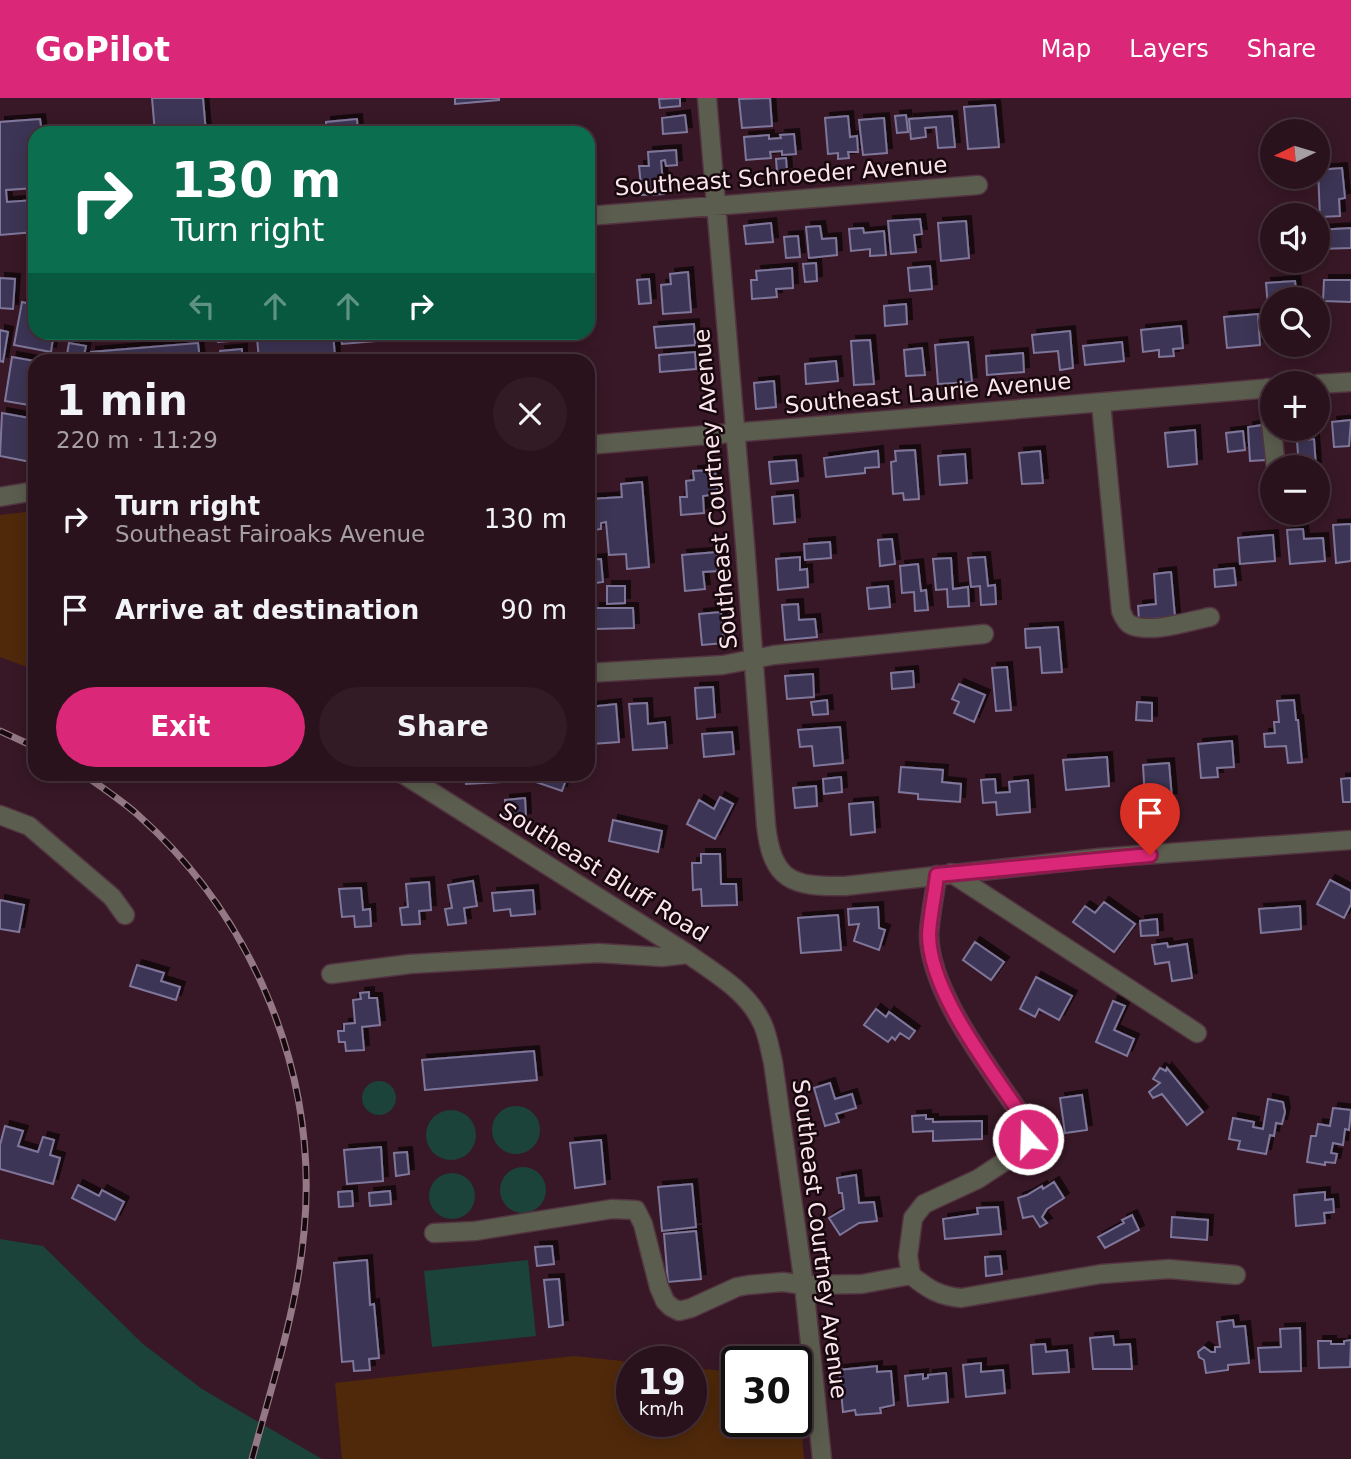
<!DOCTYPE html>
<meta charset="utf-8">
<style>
:root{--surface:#2a121c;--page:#321b25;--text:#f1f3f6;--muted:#a59ea3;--line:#46323b;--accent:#db2777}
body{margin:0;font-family:"DejaVu Sans",sans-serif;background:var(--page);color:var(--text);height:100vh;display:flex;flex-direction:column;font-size:26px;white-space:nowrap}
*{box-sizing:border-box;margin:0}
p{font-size:23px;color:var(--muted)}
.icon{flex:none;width:38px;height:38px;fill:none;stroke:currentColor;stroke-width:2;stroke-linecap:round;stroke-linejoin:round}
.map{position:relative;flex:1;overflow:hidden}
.details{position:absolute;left:28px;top:256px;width:567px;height:427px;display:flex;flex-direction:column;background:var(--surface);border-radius:21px;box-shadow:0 4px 18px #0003,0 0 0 2px var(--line)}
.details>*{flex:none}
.guide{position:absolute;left:28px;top:28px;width:567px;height:214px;border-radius:21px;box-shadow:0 4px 18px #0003,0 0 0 2px var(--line);background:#0b6e4f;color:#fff;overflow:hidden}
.needle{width:46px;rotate:265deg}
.tools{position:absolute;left:1260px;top:21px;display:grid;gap:14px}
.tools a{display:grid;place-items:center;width:70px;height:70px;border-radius:50%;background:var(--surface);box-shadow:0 4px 18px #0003,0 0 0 2px var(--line);font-size:35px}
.speed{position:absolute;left:616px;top:1248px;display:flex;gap:14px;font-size:35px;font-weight:700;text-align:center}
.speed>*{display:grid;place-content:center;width:91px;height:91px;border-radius:50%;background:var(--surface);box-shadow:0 4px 18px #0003,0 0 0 2px var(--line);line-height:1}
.speed small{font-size:18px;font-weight:400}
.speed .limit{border:4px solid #111;border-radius:10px;background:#fff;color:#111}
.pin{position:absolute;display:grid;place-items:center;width:60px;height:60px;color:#fff;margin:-72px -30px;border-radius:50% 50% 50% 0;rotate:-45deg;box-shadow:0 0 7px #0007}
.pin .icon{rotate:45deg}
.me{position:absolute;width:77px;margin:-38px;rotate:340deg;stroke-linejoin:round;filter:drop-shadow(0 0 5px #0008)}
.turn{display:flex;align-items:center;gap:24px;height:147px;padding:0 28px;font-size:32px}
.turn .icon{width:91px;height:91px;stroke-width:2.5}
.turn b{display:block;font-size:49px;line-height:60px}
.lanes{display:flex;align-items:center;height:66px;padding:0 28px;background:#0003;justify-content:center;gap:35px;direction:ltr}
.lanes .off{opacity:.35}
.round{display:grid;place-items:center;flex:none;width:74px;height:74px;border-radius:37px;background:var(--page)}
.headline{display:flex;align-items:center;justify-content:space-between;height:119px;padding:0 28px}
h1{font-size:42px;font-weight:700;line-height:52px}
.primary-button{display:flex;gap:14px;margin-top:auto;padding:14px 28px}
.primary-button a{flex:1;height:80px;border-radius:42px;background:var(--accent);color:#fff;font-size:28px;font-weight:700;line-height:80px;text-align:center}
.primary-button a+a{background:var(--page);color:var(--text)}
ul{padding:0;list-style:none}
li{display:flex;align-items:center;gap:21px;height:91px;padding:0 28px}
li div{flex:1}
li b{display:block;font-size:26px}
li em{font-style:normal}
header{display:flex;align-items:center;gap:42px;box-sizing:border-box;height:98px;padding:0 35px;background:var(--accent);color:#fff}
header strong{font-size:33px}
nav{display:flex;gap:38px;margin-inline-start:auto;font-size:24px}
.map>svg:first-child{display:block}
</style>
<header>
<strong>GoPilot</strong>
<nav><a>Map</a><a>Layers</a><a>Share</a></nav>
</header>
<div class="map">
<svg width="1351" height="1361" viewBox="0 0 1351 1361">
<defs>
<filter id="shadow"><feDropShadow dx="5" dy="-5" stdDeviation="0" flood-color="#0009"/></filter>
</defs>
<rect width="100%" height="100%" fill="#381826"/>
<path fill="#50290a" d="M35,413V572L0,559V417Z
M574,1258L632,1264V1323H691V1270L737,1274V1323H796L797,1280L804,1361H342L335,1285Z"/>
<path fill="#1b4339" d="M362 1000a17 17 0 1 1 34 0a17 17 0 1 1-34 0Z
M492 1032a24 24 0 1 1 48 0a24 24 0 1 1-48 0Z
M426 1037a25 25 0 1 1 50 0a25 25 0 1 1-50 0Z
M500 1092a23 23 0 1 1 46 0a23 23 0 1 1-46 0Z
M429 1098a23 23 0 1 1 46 0a23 23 0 1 1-46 0Z
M0,1141L43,1148L143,1246L202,1291L322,1361H0Z
M528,1162L536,1238L432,1249L424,1173Z"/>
<path fill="#3d3554" stroke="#7f779b" stroke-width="2" filter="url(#shadow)" d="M152,0H203L206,35H155Z
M455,0H499V2L455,6Z
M680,0V8L660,10L659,1Z
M770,0L772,28L742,30L739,1Z
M995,7L999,49L968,51L964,9Z
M685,17L687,34L663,36L662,20Z
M906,17L908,34L897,35L895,18Z
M848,18L850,39L857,38L858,54H848L849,60L838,61V55L828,56L825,20Z
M952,18L955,49L938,50L936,29L925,30L926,39L911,41L909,21Z
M884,20L887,55L863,57L859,22Z
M40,21L42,35H35V90L6,92L7,104L35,102V134L0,137V24Z
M357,21L358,35H326V24Z
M794,36L796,56L782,57V53L770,54L771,60L746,62L744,39L769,37V41L781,40L780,37Z
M676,52L677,67L666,68L665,62L661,63L664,96L642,97L639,68H649L648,54Z
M786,60L787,74L777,75L776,61Z
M1342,70L1345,100L1339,101L1340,118L1320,119L1318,72Z
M920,121L922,136L914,137L916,154L891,156L888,123Z
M966,123L969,160L941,163L938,125Z
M771,125L773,144L746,146L744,128Z
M820,128L822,141L836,140L837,157L809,160L806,129Z
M863,130L864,135L884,133L886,157L870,158V151L851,153L849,131Z
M1351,130V150L1318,151V132Z
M798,138L800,159L786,160L784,139Z
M816,165L817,183L805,184L803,166Z
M930,168L932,191L910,193L908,170Z
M792,170L793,190L776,191L777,199L752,201L751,182H757L756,173Z
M688,174L691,214L663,216L661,187L671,186L670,176Z
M0,180L15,181L13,211L0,210Z
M649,181L651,205L639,206L637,182Z
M1324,182H1351V204L1323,203Z
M1295,183L1297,201H1272V208L1268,209L1266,185Z
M22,204L35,207V234H54L51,254L14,247Z
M906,206L907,226L885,228L884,208Z
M1258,216L1260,247L1227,250L1224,219Z
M694,226L695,247L656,250L654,229Z
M1181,228L1183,250L1173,251L1174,258L1159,259V252L1143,254L1141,232Z
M0,232L8,234L3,264L0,263Z
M1070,233L1073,270L1060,272L1058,253L1034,255L1032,237Z
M217,234H242V242L218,244Z
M333,234L335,259L259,262L257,240Z
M341,234H386L387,242L342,246Z
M430,234H482V235L430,239Z
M870,242L874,286L854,287L851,243Z
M968,244L972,284L938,286L935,247Z
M1122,244L1124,263L1085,267L1083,248Z
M69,245L86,248L83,262H66Z
M198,245L200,262H91V254Z
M922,250L925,277L906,278L904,252Z
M242,251V262H221L220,253Z
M695,254L696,271L660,274L659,257Z
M1023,255L1024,274L987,277L986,258Z
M12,259L35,263V308L5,303Z
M836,263L838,283L806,286L805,266Z
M774,283L776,309L756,311L754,285Z
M2,315L35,321V341L31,364L0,358Z
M1351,322L1349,348L1334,349L1332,324Z
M1263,327L1266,362L1250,363L1248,329Z
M1195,332L1197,366L1168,369L1165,335Z
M1243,333L1245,352L1228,354L1226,335Z
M1314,341L1316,369H1299L1297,343Z
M915,352L919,401L904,402L903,395L893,396L891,364L896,363L895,353Z
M878,353L879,369L865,370V375L826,379L824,360Z
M1040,353L1043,385L1022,386L1019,355Z
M965,356L967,385L940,387L938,358Z
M796,362L798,383L771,386L769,364Z
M715,372L717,392L710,393V397L703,398L704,415L681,417L680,399H687L686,383L694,382L693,373Z
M642,384L649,469L627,471L626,456L609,457L606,424L601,425V431L588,433V391H590L591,401L622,399L621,386Z
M793,397L795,424L774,426L772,399Z
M1351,426V463L1336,465L1333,427Z
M1303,431L1304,441L1323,440L1325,463L1290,466L1287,432Z
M1273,437L1275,463L1240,466L1238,440Z
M892,441L895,466L880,468L878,442Z
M830,444L831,460L805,462L804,446Z
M717,454L719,473L703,474L705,491L685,493L682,457Z
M800,459V472L807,471L808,489L778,492L776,461Z
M985,459L988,488L995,487L996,506L981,507L980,488L971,489L968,460Z
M951,460L953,491L968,489L969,508L948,509L947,491L936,492L933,461Z
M601,461L603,484L588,486V462Z
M918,466L921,493L926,492L928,512L915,513L914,494L902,495L900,468Z
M1234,470L1236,487L1215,489L1214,472Z
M1171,474L1175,519L1139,522L1138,508L1156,506L1154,476Z
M607,488H625V505L607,506Z
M888,488L890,509L869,511L867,490Z
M798,506L799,522L815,521L817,539L785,542L782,507Z
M595,510H633L634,530L595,531Z
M721,514L724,545L702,547L699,516Z
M1058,529L1062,574L1042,575L1040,549L1026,550L1025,531Z
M1007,569L1011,612L996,613L992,570Z
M913,573L914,589L892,591L891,575Z
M813,576L814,599L787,601L785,578Z
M959,586L985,597L974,624L954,615L959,604L952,601Z
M713,589L715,619L697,621L695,590Z
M827,602L828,616L813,617L811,604Z
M1294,602L1296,622H1298L1302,664L1288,665L1286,648L1265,649L1264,636L1275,635L1274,624H1279L1277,603Z
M1137,604L1152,605V623L1136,622Z
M647,605L648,626L665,624L667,650L633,652L629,606Z
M616,606L619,644L592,646L589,609Z
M840,629L843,665L814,668L812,648L800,649L798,632Z
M732,634L734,656L704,659L702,636Z
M1232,643L1234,669L1217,670L1218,679L1201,680L1198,646Z
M1107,659L1109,688L1066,692L1063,662Z
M1169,665L1172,700L1145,702L1143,667Z
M901,669L943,672L942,684L961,686L960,704L918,701V696L899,694Z
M465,676H500L501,684L466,686Z
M529,676H568L562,693L527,681Z
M841,679L842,694L824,696L823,681Z
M1351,680V704H1343L1341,681Z
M995,681L996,695L1010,694L1009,684L1028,682L1030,714L997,717L996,704L983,705L981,682Z
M816,688L817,708L795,710L793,690Z
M720,699L733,706L715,741L687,726L699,702L714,711Z
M525,700L526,720L506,722L505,702Z
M873,704L875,734L851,737L849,706Z
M613,722L662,733L658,754L609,743Z
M701,756H720L721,786H736L737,807L702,808L701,791L693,792L692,765H701Z
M1330,782L1351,793V806L1344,820L1317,806Z
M473,783L477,808L464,810L466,825L448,827L445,811L452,810L448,787Z
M429,784L431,812L419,813L420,826L402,827L400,810L408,809L406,786Z
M361,790L363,812L370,811L371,828L355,829L354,818L342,819L339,791Z
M533,792L535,816L511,818L510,811L494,813L492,795Z
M0,802L24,807L19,834L0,831Z
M1104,804L1135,826L1114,854L1073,824L1085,808L1095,815Z
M1300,808L1301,831L1261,835L1259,811Z
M878,809L879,830L885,832L879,852L854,843L859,826L849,827L848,811Z
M838,817L841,852L801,855L798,820Z
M1157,821L1158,837L1141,838L1140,823Z
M975,844L1004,864L991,882L963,862Z
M1167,845L1168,849L1187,846L1192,880L1172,883L1169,864L1155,866L1152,847Z
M137,867L164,875L161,883L180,889L176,902L130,888Z
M1036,879L1072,898L1059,922L1039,911L1035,919L1020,911Z
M369,894V900H377L380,927L362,929L364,952L346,953L345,944H339L338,933H344V926L355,925L353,902L361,901L360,895Z
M1113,903L1125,908L1114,932L1134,941L1127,958L1096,944Z
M876,911L886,919L889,914L915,933L909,941L900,935L895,942L892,939L888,944L864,927Z
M534,953L537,982L425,992L422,962Z
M1160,970L1166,973L1167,970L1203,1014L1187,1027L1162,996L1153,1000L1149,994L1160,985L1153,981Z
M830,985L835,1001L852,996L856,1010L836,1016L839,1024L825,1028L814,990Z
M1082,997L1087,1032L1065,1035L1060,1000Z
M1268,1001L1283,1004L1285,1014L1282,1026L1276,1025L1274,1038L1270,1037L1266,1056L1238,1051L1240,1043L1229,1041L1233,1020L1254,1024L1253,1029L1263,1031Z
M1333,1010L1351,1012L1349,1032L1345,1031L1343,1047L1333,1045L1331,1055L1337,1056L1335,1065L1325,1064V1067L1307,1064L1311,1038H1316L1318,1026L1330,1028Z
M926,1017V1021H933V1024L982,1023V1041L933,1043V1033L913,1034L912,1018Z
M5,1028L23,1033L18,1048L38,1054L43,1039L54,1042L50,1057L60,1060L53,1086L0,1071V1047Z
M601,1042L605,1086L575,1090L570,1045Z
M381,1049L383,1083L347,1086L344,1052Z
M407,1054L409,1076L396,1078L394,1055Z
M856,1077L859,1105L874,1104L877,1123L859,1125L840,1137L829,1120L844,1111L842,1095H839L837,1080Z
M1054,1084L1064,1100L1047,1111L1042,1119L1047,1125L1040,1129L1033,1118L1023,1120L1018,1100L1027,1097L1042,1088L1043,1091Z
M692,1086L696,1129L662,1133L658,1089Z
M78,1087L99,1098L102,1092L124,1104L115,1122L72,1100Z
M352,1093L353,1108L339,1109L338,1094Z
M390,1093L391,1106L370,1108L369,1095Z
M1325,1094V1102L1333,1101L1334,1114L1324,1115L1325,1125L1296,1128L1294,1097Z
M998,1109L1001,1136L945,1141L943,1121L978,1116L977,1110Z
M1132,1117L1139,1132L1105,1150L1098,1139L1124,1125L1122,1122Z
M1172,1119L1208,1122L1207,1142L1171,1139Z
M696,1133L701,1181L668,1184L664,1136Z
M552,1148L554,1166L537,1168L535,1149Z
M1000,1158L1002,1176L986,1178L985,1159Z
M367,1162L370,1207L374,1206L379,1260L369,1261L370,1272L354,1273L353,1263L342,1264L334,1165Z
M559,1181L563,1227L549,1229L544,1182Z
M1233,1222L1234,1229L1245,1228L1249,1265L1228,1267V1272L1206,1275L1204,1262L1199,1259L1198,1254L1204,1249L1211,1254H1215V1249H1220L1217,1224Z
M1300,1230L1301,1273L1260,1274L1258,1250L1281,1249L1280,1231Z
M1113,1238L1114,1247L1130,1246L1132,1271H1093L1090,1240Z
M1351,1242L1350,1269L1319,1270L1318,1243H1331V1246H1344V1243Z
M1045,1246L1046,1254L1067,1252L1069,1274L1033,1276L1031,1247Z
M981,1265V1274L1003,1272L1005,1295L966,1299L963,1267Z
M877,1268V1274L891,1273L894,1307L880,1310L881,1315L856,1317L855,1312L843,1314L839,1272Z
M946,1275L948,1304L908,1308L905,1278L923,1276V1281L928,1280V1277Z"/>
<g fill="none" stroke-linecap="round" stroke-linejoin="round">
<g stroke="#533542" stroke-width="21">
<path id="minor" d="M707,0L745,447L766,727C772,783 792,789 845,788L1099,760L1351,742
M588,118L978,87
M1318,286L1351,284
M1267,290L1276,369
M1101,305L1121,513C1123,518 1126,525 1131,527C1152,536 1189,523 1210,519
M588,347L1272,290
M0,399L35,393
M588,575L723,567L774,557L984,536
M403,676L688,856C716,876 749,894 763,927C768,938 770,952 773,964L804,1187L822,1361
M0,717L29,728L112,799L125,817
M951,775L1197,935
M331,876L410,866L598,855L662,859L688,856
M434,1135L475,1133L612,1111L636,1112L643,1126L659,1189L665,1203L671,1209L679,1213L691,1210L737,1189L748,1187L783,1184L804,1187L862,1186L911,1177C928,1191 939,1198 961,1200L1101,1176L1169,1171L1236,1177
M911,1177L908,1158L913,1120L924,1106L978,1081L1022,1052L1028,1041L1027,1026C995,977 929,896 929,836C930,817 935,796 937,777"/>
</g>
<use href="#minor" stroke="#5b5e4e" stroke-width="18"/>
<g stroke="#947984" stroke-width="7">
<path id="rail" d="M0,633L35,649
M83,676C101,689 121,702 138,717C255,821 319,978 304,1134C297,1212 272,1286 252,1361"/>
</g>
<use href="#rail" stroke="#17080e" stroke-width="4.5" stroke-dasharray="13" stroke-linecap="butt"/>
</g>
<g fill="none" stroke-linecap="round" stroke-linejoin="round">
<g stroke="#8e194d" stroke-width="18">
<path id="route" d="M1028,1041L1027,1026C995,976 929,896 929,836C930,817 935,796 937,777L1150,757"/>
</g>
<use href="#route" stroke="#db2777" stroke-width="12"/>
</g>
<g text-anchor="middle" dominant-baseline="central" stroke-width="5" stroke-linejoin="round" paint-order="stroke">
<g font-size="23" fill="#fbe4ec" stroke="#17080e">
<text transform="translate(781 78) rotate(-4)">Southeast Schroeder Avenue</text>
<text transform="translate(928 295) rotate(-5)">Southeast Laurie Avenue</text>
<text transform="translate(715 391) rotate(-95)">Southeast Courtney Avenue</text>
<text transform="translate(604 774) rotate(32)">Southeast Bluff Road</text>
<text transform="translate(820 1141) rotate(83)">Southeast Courtney Avenue</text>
</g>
</g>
</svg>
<div class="tools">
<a><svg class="needle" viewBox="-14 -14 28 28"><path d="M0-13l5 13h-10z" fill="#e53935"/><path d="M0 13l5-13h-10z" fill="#a59ea3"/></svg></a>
<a><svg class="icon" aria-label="sound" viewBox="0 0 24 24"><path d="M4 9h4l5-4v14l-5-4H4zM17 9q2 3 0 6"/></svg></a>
<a><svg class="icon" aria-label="search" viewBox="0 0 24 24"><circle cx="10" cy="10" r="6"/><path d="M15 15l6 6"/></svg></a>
<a>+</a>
<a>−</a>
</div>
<div class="speed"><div>19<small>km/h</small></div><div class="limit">30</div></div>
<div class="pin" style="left:1150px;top:757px;background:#d93025"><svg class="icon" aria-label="arrive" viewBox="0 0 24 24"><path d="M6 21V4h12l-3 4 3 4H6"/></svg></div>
<svg class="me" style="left:1028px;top:1041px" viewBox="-20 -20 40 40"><circle r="17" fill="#db2777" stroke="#fff" stroke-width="3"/><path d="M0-11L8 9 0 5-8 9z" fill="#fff"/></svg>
<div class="guide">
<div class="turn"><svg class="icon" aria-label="right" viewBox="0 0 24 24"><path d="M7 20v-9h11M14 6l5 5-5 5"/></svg><div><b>130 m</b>Turn right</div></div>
<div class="lanes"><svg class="icon off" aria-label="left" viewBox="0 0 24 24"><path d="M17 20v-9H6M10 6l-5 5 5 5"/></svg><svg class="icon off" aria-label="ahead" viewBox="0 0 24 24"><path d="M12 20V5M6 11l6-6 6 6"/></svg><svg class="icon off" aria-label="ahead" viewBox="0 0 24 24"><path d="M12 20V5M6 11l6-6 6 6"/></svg><svg class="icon" aria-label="right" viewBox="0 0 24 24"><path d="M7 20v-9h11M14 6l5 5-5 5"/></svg></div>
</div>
<section class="details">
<div class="headline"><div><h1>1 min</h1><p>220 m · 11:29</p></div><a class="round"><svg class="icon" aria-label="close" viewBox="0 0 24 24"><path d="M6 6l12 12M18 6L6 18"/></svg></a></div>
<ul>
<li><svg class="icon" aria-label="right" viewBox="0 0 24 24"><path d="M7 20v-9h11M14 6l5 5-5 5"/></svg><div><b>Turn right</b><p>Southeast Fairoaks Avenue</p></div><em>130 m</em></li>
<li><svg class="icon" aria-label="arrive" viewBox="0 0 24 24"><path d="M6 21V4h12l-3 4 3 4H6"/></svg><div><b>Arrive at destination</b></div><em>90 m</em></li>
</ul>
<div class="primary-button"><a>Exit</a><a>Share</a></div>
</section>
</div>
